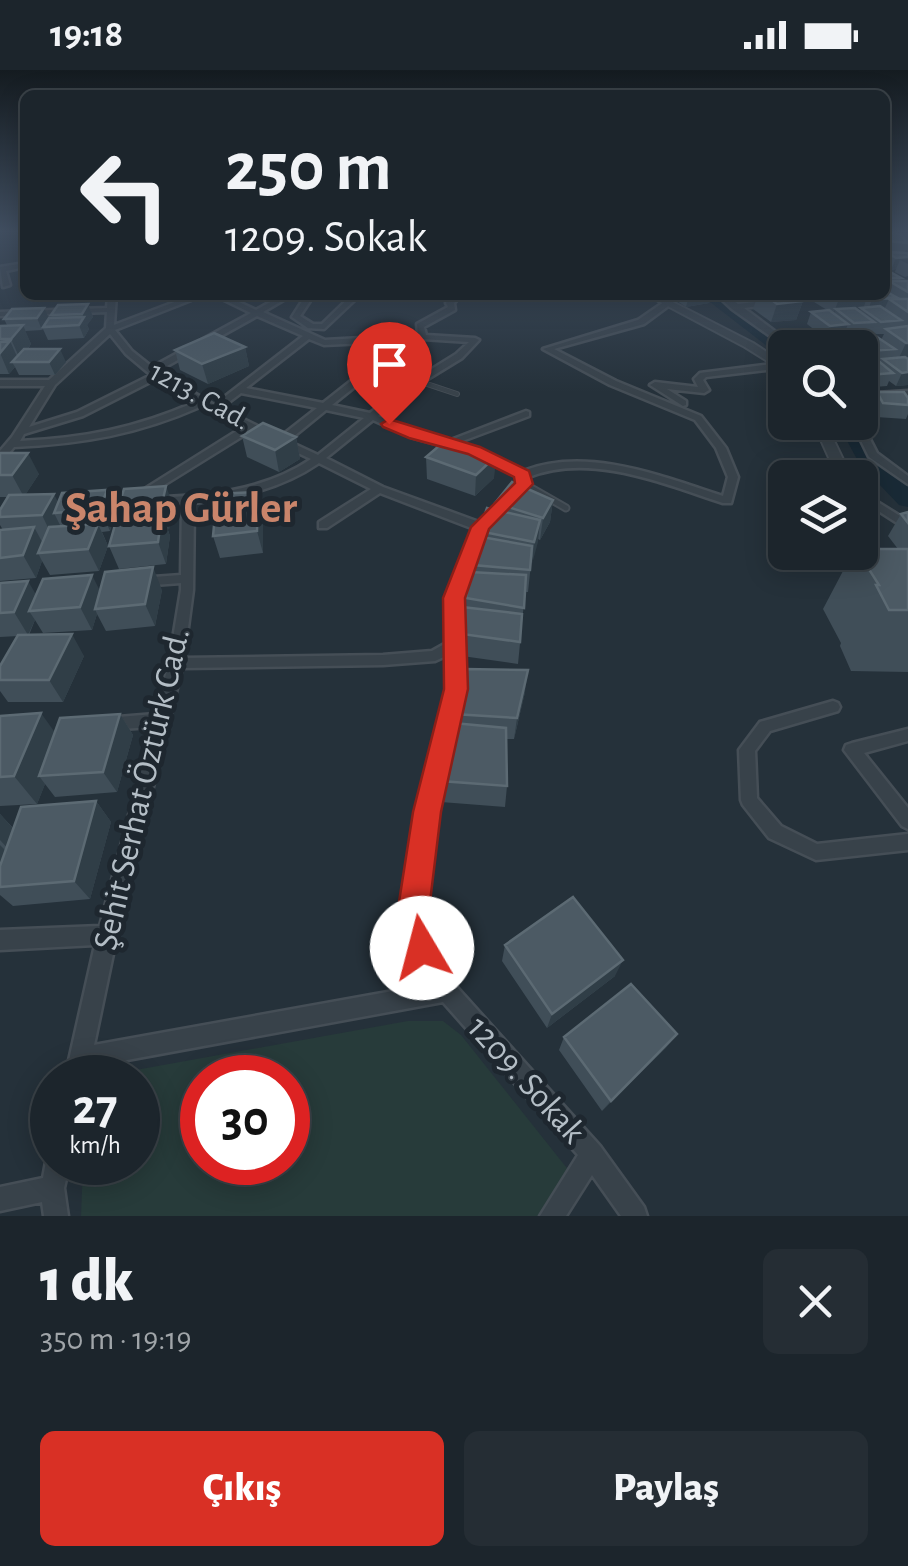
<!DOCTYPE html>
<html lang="tr">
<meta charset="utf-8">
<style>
:root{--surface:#1c252c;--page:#252d34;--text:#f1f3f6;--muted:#a0a5a9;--line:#3a4248;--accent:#d93025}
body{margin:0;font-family:"Alegreya Sans",sans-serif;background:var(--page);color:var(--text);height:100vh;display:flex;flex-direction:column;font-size:38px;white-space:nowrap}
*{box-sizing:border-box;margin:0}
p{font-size:32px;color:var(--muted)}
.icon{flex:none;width:55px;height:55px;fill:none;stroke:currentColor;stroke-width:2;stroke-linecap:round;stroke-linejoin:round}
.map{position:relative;height:1146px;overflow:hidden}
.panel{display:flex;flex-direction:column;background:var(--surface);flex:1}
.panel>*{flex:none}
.banner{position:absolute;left:20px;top:20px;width:870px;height:210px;border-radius:15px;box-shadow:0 5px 25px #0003,0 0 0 2px var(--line);background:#1c252c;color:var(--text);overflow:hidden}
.buttons{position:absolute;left:768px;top:260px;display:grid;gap:20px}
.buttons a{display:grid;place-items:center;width:110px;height:110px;border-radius:15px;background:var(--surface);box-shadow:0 5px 25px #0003,0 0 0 2px var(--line);font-size:50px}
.speed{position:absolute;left:30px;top:985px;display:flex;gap:20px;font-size:50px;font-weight:700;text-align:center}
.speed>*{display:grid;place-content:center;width:130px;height:130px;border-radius:50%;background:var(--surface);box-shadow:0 5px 25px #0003,0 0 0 2px var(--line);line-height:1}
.speed small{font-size:25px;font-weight:400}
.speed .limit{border:15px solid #d22;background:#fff;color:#111}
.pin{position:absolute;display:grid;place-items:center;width:85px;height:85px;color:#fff;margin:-102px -42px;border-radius:50% 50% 50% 0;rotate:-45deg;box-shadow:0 0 10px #0007}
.pin .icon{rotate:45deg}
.me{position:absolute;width:110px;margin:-55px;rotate:352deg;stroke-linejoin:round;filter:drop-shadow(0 0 8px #0008)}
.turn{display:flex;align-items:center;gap:35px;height:210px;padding:0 40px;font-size:45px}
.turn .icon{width:130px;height:130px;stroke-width:2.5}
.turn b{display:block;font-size:70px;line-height:85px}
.round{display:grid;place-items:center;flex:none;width:105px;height:105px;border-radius:15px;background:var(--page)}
.head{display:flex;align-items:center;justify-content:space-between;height:170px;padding:0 40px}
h1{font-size:60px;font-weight:800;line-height:75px}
.action{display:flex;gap:20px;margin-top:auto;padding:20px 40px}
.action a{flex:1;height:115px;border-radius:15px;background:var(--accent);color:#fff;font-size:40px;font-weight:800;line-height:115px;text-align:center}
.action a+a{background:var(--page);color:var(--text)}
.status{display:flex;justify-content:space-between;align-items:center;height:70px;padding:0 50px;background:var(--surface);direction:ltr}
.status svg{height:28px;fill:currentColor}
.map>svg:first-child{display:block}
</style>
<div class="status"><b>19:18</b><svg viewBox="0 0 49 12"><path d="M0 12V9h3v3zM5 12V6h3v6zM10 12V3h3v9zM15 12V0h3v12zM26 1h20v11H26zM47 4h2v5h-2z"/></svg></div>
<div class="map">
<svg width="908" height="1146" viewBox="0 0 908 1146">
<rect width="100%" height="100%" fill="#25313a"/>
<path fill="#273b3a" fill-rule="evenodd" d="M408,951H443L461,965L570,1102L538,1146H81L83,1093L138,1092V1008L106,1007L108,1005ZM202,1008H288V1092H202Z"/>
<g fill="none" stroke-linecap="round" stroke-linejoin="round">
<path fill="#192a36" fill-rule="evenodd" d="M701,225H719L788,278H785V290Z
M837,352H858L876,385L908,416V437L899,435L859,393Z"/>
<g stroke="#454e56" stroke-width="6">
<path id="service-far1" d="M418,311L457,324"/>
</g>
<g stroke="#454e56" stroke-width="9">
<path id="service" d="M524,414L566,438"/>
</g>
<g stroke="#454e56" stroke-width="5">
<path id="minor" d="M25,193V197L6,201L10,215L3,217L0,197Z
M108,225H116L114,255L193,225H204L115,260L132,281L152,297L251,243L214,225H224L256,240L283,225H292L263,242L325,270L418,265L417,254L448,237L446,233L453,225H461L454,233L455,240L424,257L426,265L475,268L479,270L462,288L413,318L378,346L419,363L448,371L526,341L529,342V346L457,373L478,379L523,401C587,376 661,406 723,426L728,407L716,378L695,350L610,315L543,279L638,250L664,232L671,234L644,254L554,279L616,311L701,346L726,378L738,407L731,433H723C664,414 590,382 529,407L528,416L514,430L510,431L504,428L519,413L518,407L470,383L411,367L373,350L326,388L383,417L479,452L487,445H495L497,447L486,459L478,475L460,528L463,619L435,742L423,832L431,874L454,914L600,1076L644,1137L647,1146H621L592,1105L566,1146H540L578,1085L443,932L89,997L87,1008H65L95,875L0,880V860L100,856L152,657L106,660L101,658L98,654L101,650L106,648L155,644L169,593L181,520V513L140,516L134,512L140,508L181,505L182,433L94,436L88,433L94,430L141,428L136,425L138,423L243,357L202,336C139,364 83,374 14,377L4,389L0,390V381L12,367L45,316H0V310H49L106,258L107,242L0,246V242L107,238ZM257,246L303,266L214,335L158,301ZM110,264L126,284L151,305L77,342L29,357L55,315ZM309,269L324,275L386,272L380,288L323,333L246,318ZM423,269L469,272L456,284L406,315L370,343L332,335L387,291L394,271ZM156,309L195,332C136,358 84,368 20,371L24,364L83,346ZM241,323L317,338L280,367L221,338ZM326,340L364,348L318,385L288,371ZM251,361L311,389C260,423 203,426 143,428ZM319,393L371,419L319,452V458H327L380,423L474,459L466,475L448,528V572L432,581L383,585L184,588L193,520L194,433C239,428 281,419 319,393ZM448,585L449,619L419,742L405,832L412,877L432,914L94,975L117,865L182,598L383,595L435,591Z
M306,225H314L300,246L313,254H322L352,225H360L324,259L308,258L292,247Z
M717,225H726L738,234L813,225H835L744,238L797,278H787L732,239Z
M781,293L784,294V298L706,307L703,310L709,320L704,323L667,319L686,331V335L683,336L650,315L655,312L698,317L694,309L700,303Z
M908,321V327L860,330V324Z
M860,350L877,383L908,406V414L869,387L852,352H860Z
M860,421L908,451V460L860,429Z
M833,631L838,633L840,637L838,641L770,661L755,681L757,728L781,756L817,774L908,764V780L816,790L769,768L743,735L741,730L739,680L760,652Z
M908,659V671L864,683L908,738V759L902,756L844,680L846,675L852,673Z
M52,1083V1092H70L64,1118L68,1146H44L42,1132L0,1141V1117L43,1108L46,1092Z"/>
</g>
<g stroke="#454e56" stroke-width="4">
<path id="tertiary" d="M647,225H659L753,273L785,294V302L745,277Z
M813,352H825L852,408H838Z
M860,459L865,461L908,518V536L902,534L860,475Z"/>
</g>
<use href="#service-far1" stroke="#38424a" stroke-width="4"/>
<use href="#service" stroke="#38424a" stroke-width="5"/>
<use href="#minor" fill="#38424a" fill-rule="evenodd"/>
<use href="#tertiary" fill="#38424a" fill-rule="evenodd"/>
</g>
<path fill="#404e58" d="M885,162L908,163V182L906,180L904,183H908V206L905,207L895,202L896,199L891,200L885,196Z
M885,200L886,203L901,208L900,211H908V315L896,316L889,311L887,316L862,318L860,317V278H816L819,270L849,272L851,267L881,270L884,264H876L870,261L869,264L849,266L845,263L843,267L825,268L807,254L811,242L827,240L814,232L817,225H885Z
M668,225H711L709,233L686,237Z
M739,225H794L803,231L796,250L771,252L753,239L757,228L743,229Z
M88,234L93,247L87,255L89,259L84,268L48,270L43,259L42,260L25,261L31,274L28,279L66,292L55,305H19L15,297L9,304H0V256L7,255L4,249L12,239L49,248H52L51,245Z
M245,277L249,296L208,314L180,300L175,280Z
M877,322L908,328V344L906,349L876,347L870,335Z
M242,366L296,367L300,389L279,402L247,387Z
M0,383L39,404L25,425L58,433L116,442L110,461L102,462L108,476L99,501L50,505L42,491L36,508L0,511V460H3L0,455V440L8,427H0Z
M426,387H495L494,408L475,426L427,409Z
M124,419L174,438L168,460L170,466L166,494L119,499L109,476L120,447L117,441Z
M258,422L263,443V483L220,488L213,466Z
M553,430L550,452L540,470L538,469L531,494L528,522H525L518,594L462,586V537L466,538V528L473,502L479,461L495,440V433Z
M908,442V602L851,601L840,576L841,573L823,539L853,482L898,479L888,466L901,444Z
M0,513L36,525L100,521L162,520L155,556L106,561L97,544L92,560L43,563L35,550L29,565L84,586L63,632H8L0,621V596L18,566L0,567Z
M525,622L514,669H506L507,716L505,737L441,732V711L454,654V644Z
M120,644L133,665L117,722L55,727L45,714L37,734L0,736V646L55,663Z
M96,731L111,752L90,829L13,836L0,825V744L13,758Z
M505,875L615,906L547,958L502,891Z
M677,964L602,1041L559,980L564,967Z"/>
<path fill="#303e47" d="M908,187V194L900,190L896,199L891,200L896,188Z
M689,225H711L709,233L686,237Z
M854,225H868L863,239L861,238L859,242L836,239L833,245L840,226Z
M896,227L894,232L889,229L884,240L867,242L872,230Z
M803,231L796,250L771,252L777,234Z
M88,234L93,247L87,255L89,259L84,268L79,255L84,248L82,244Z
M44,238L50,250L43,257L42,260L37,248Z
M848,254L843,267L825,268L830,256Z
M23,255L31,274L20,289L11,269Z
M10,271L19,291L12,292L15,297L9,304L0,283Z
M906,273H908V291L897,292Z
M245,277L249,296L208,314L202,294Z
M60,279L66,292L55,305L49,292Z
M908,302V315L896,316L902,303Z
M296,367L300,389L279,402L275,380Z
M28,383L39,404L24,427L12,405Z
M495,387L494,408L475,426L476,405Z
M166,416L174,438L169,460L161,438Z
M107,420L116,442L110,461L100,439Z
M258,422L263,443V483L257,461Z
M54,424L63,442L54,443L60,455L53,468L42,445Z
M553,430L550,452L540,470L543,448Z
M162,444L170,466L166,494L158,472Z
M540,450L538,472L532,494L534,472Z
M98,454L108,476L99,501L88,479Z
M34,457L46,479L38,483L42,491L36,508L23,485Z
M153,497L162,520L155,556L145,534Z
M92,505L103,527L95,539L97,544L92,560L80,537Z
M28,511L41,533L29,541L35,550L28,565L14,542Z
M72,564L84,586L63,632L49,610Z
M528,600L525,622L514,669L517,648Z
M41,643L61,671L39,706L45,714L37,734L14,706Z
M120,644L133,665L117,722L103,702Z
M96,731L111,752L90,829L74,811Z
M0,744L18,764L12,783L0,770Z
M0,775L8,783L0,807Z
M623,890L615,906L547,958L552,944Z
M677,964L666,978L602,1041L611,1031Z"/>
<path fill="#4c5a64" stroke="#5c6a73" stroke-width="2.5" d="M885,163L900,164L908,173L887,171Z
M886,182L908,183V187L896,188Z
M892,203L901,208H885V204Z
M889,211H908V222Z
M885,221L896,227L872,230L868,227V225H885Z
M765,225H794L803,231L777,234Z
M889,229H908V242Z
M88,234L82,244L51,245L58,235Z
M880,236L901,250L881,252L861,238Z
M44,238L37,248L4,249L12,239Z
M855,238L874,252L854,253L836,239Z
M829,240L848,254L830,256L811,242Z
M84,247L79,255L43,257L49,248Z
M23,255L11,269H0V256Z
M908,256V273H906L886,259Z
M214,263L245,277L202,294L175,280Z
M874,265L895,279L870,281L851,267Z
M844,268L857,278H830L819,270Z
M10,271L0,283V272Z
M24,279H60L49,292H12Z
M905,287L908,289V302L902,303L883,289Z
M876,289L893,303L868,305L860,298V290Z
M877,322H904L908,328V335L883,333Z
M263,353L296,367L275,380L242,366Z
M446,370L495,387L476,405L426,387Z
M0,383H28L12,405H0Z
M512,412L553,430L543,448L495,433Z
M166,416L161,438L117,441L124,419Z
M107,420L100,439L54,443L62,423Z
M258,422L257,461L213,466L217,424Z
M54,424L42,445L0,447V440L9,425Z
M487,438L540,450L534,472L479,461Z
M908,442V453L901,444Z
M162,444L158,472L109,476L117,448Z
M98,454L88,479L38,483L49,457Z
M34,457L23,485L0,488V460Z
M476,466L532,476L530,500L473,495Z
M860,479H908V540H889L876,515H879L858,482H860Z
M153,497L145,534L95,539L105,502Z
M470,502L526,505L524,538L466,528Z
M92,505L80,537L29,541L43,509Z
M28,511L14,542L0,543V513Z
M462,537L522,544L520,572L462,564Z
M72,564L49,610H0V596L18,565Z
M464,599L528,600L517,648L454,644Z
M41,643L14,706L0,707V646Z
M120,644L103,702L39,706L60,648Z
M453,653L506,658L507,716L441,711Z
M96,731L74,811L0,817V796L21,737Z
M573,827L623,890L552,944L505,875Z
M631,914L677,964L611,1031L564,967Z"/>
<linearGradient id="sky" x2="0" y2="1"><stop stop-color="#141b20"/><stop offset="0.5" stop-color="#404e60"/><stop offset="1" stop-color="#404e60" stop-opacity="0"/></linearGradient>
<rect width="908" height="322" fill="url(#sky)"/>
<path fill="#d93025" stroke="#8d1f18" stroke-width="2.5" d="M389,349L480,377L529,401L533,414L489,459L465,528L468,619L441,742L430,832L438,878L433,889L422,893L411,889L399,832L413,742L444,619L443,528L471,457L515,413L514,407L468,384L409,368L383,357L381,354Z"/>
<g text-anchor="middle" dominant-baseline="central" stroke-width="10" stroke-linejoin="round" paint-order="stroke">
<g font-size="30" fill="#b4bec6" stroke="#1e272f">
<text transform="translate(200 326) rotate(29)">1213. Cad.</text>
</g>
<g font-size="35" fill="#b4bec6" stroke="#1e272f">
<text transform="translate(142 719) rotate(-77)">Şehit Serhat Öztürk Cad.</text>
<text transform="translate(526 1010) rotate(48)">1209. Sokak</text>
</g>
<g font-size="45" font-weight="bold" fill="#ca856b" stroke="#1e272f">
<text x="181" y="438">Şahap Gürler</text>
</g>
</g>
</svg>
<div class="buttons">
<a><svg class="icon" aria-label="search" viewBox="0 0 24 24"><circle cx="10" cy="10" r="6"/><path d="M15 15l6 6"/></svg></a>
<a><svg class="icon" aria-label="layers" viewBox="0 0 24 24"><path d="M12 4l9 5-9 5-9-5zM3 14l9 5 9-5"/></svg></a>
</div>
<div class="speed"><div>27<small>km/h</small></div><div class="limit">30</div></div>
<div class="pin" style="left:389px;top:354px;background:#d93025"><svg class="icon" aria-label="arrive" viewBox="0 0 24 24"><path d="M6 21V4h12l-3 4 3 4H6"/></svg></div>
<svg class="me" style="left:422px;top:878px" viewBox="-20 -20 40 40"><circle r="19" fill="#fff"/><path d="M0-13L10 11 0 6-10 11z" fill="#d93025"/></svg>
<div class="banner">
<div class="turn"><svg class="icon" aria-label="left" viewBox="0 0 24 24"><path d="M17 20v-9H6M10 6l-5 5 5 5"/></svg><div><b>250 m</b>1209. Sokak</div></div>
</div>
</div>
<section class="panel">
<div class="head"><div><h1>1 dk</h1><p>350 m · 19:19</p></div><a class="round"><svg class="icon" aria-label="close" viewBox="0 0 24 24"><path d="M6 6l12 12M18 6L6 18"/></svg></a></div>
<div class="action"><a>Çıkış</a><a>Paylaş</a></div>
</section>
